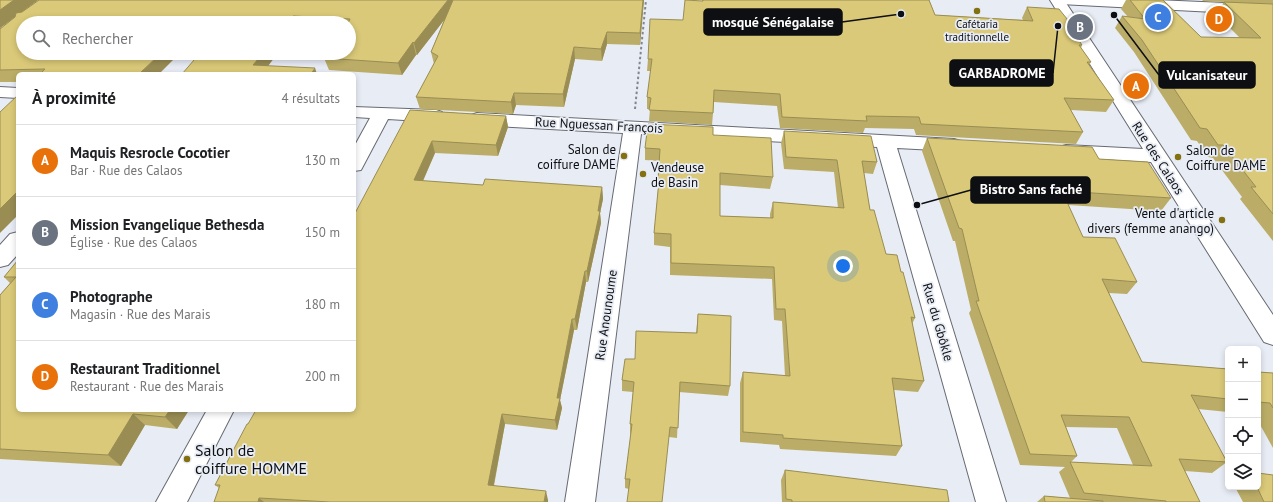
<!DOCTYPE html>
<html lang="fr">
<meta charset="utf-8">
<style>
:root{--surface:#fff;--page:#f6f6f6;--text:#202124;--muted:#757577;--line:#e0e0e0;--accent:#111827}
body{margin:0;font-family:"PT Sans",sans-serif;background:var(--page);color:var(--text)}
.controls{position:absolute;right:12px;bottom:12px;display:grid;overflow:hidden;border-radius:6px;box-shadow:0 2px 6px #0003}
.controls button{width:36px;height:36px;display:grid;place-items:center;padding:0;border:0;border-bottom:1px solid var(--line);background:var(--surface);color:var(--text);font:20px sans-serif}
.you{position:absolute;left:843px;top:266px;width:14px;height:14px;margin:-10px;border:3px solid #fff;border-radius:50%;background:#1a73e8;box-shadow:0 0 0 6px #1a73e833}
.badge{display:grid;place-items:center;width:26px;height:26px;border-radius:50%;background:var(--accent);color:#fff;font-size:13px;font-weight:700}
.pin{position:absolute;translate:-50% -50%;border:2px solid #fff;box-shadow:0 1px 4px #0006}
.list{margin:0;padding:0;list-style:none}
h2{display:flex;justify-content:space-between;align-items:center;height:52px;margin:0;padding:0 16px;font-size:17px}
h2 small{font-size:13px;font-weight:400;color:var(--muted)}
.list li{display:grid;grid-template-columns:26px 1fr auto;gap:12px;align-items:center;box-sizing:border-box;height:72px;padding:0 16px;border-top:1px solid var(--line)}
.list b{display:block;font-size:15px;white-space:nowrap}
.list p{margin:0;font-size:13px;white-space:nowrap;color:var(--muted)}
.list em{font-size:13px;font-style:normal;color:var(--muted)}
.icon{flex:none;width:22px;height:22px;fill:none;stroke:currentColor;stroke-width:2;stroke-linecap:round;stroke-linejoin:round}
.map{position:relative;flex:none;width:1273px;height:502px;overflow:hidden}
.search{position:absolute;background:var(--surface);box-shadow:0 2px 6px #0003;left:16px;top:16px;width:340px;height:44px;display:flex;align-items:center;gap:10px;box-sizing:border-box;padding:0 14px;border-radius:22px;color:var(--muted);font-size:15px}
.panel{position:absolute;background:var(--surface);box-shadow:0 2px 6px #0003;left:16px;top:72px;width:340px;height:340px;border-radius:6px}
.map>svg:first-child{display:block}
</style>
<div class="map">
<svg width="1273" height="502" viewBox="0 0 1273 502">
<rect width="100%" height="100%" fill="#e8ecf5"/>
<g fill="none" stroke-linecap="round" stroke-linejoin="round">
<g stroke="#676a72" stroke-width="2">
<path id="minor" d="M 1050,0 L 1064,0 L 1273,315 L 1273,345 L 1264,342 L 1151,162 L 1066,157 L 1059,155 L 1056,151 L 1059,147 L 1066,145 L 1143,149 Z
M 0,87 L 18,88 L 18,98 L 0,97 Z
M 354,107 L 436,110 L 442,112 L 445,116 L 442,120 L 436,122 L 388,119 L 361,170 L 354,171 L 354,147 L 370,118 L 354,117 Z
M 477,113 L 954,139 L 961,141 L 963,145 L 961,149 L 954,151 L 897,148 L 1006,502 L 976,502 L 877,147 L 641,134 L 595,502 L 565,502 L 623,133 L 477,125 L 471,123 L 468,119 L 471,115 Z
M 18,232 L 18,254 L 8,265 L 0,267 L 0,245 L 10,234 Z
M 207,410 L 234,410 L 187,502 L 156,502 Z"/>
</g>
<g stroke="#676a72" stroke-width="2">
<path id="tertiary" d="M 1053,0 L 1155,0 L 1273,5 L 1273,15 L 1060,4 L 1055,3 Z"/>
</g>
<path stroke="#83868c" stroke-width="2" stroke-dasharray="2.5 2.5" stroke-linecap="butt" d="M 635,109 L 646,0"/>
<use href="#minor" fill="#fff" fill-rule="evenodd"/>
<use href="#tertiary" fill="#fff" fill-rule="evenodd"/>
</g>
<path fill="#bbad67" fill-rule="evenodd" d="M 0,0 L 38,0 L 22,12 L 39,0 L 644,0 L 640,45 L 607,44 L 602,61 L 575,59 L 564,107 L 516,105 L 513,114 L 420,109 L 416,97 L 434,64 L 431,52 L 444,20 L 417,55 L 416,55 L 402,75 L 329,70 L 324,58 L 349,23 L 23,23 L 159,74 L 18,74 L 18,82 L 0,82 L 0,29 L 15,17 L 0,28 Z
M 702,0 L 929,0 L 935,15 L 1023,20 L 1022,18 L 1027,7 L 1080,35 L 1078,39 L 1082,45 L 1081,48 L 1091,62 L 1089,65 L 1114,100 L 1106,112 L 1071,110 L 1083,132 L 1076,144 L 916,135 L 914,129 L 865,128 L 863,133 L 780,128 L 777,106 L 714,102 L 712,125 L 649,121 L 650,109 L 647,109 L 647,97 L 651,71 L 647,71 L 648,59 L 683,20 L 702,1 Z
M 1126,0 L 1163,0 L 1201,37 L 1240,38 L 1216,14 L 1224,2 L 1273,4 L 1273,241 L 1240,199 L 1242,197 L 1213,158 L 1208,157 L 1197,141 L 1191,140 L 1134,52 L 1115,28 L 1122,16 L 1128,17 L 1121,9 Z
M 1202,0 L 1273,0 L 1273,4 L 1203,1 Z
M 410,110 L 506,116 L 508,127 L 498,156 L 435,153 L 423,181 L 483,185 L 602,187 L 603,199 L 600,213 L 601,223 L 588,282 L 586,282 L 577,330 L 574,330 L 560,400 L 562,408 L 557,430 L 505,424 L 494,486 L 548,500 L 548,502 L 214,502 L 219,488 L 215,485 L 354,410 Z
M 784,131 L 877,162 L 873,174 L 864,173 L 870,210 L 886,254 L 901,272 L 915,318 L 912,324 L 924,381 L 918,392 L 894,390 L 902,446 L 896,456 L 780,449 L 779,445 L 740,442 L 740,383 L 743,372 L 785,376 L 782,321 L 774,320 L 772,279 L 670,275 L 670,247 L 654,245 L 654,233 L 658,192 L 658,180 L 659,161 L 645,160 L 645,148 L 713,135 L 773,177 L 770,189 L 720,185 L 720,216 L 770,218 L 770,214 L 773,202 L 838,208 L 834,172 L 784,169 L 781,143 Z
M 927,138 L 1099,159 L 1171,198 L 1161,211 L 1068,205 L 1083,237 L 1137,282 L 1127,294 L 1109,293 L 1142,362 L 1228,369 L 1228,412 L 1198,409 L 1227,462 L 1212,473 L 1185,471 L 1200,502 L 1037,502 L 1044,496 L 1070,498 L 1059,472 L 1065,467 L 1020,465 L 969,313 L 971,310 L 955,241 L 953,241 L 922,151 ZM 1066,427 L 1117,428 L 1133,465 L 1071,462 L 1077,456 Z
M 18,260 L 18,410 L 189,410 L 177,429 L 145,425 L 121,466 L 0,459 L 0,295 L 10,283 L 4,277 Z
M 698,314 L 730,386 L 728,396 L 679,392 L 677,438 L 669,437 L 629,489 L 625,488 L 625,479 L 631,434 L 630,434 L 630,424 L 633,392 L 622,391 L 622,380 L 635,359 L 696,333 Z
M 1258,372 L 1273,373 L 1273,448 L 1258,421 Z
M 785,470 L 949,502 L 782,502 L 781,480 Z
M 1235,487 L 1258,487 L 1273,502 L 1243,502 Z"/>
<path fill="#998d54" d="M 14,0 L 38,0 L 0,28 L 0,10 Z
M 448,0 L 454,0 L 455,6 L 417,55 L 414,43 Z
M 643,0 L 644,0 L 640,45 L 640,33 Z
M 293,16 L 296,23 L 288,23 Z
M 607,32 L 607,44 L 602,61 L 601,49 Z
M 413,42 L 416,55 L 402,75 L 398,63 Z
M 574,47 L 575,59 L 564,107 L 563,94 Z
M 161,53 L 180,53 L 159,74 L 139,74 Z
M 263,53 L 278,53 L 262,74 L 253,65 Z
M 315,68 L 317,74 L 311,74 Z
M 514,93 L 516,105 L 513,114 L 511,102 Z
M 506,116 L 508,127 L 498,156 L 496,145 Z
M 432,141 L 435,153 L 418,192 L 414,180 Z
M 602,187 L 603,199 L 600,213 L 601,223 L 588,282 L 587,271 Z
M 18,191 L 18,215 L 0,233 L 0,209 Z
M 585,271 L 586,282 L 577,330 L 575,319 Z
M 572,319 L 574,330 L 560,400 L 562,408 L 557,430 L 555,420 L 557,398 Z
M 170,410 L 189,410 L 177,429 L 165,417 Z
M 133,414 L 145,425 L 121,466 L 108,455 Z
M 502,414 L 505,424 L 492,494 L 488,485 Z
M 546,491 L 548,500 L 548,502 L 544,502 Z
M 259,498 L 264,502 L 258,502 Z"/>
<path fill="#dac978" stroke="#998d54" d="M 0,0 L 14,0 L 0,10 Z
M 39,0 L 448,0 L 414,43 L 413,42 L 398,63 L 324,58 L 327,53 L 349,53 L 349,23 L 348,23 L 350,19 L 293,16 L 288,23 L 23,23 L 23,53 L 161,53 L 139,74 L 40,74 L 45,69 L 0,70 L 0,29 L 15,17 L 16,13 L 22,12 Z
M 453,0 L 643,0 L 640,33 L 607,32 L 601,49 L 574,47 L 563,94 L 514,93 L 511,102 L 416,97 L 438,56 L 431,52 Z
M 685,0 L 703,1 L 703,0 L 929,0 L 935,15 L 1033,21 L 1027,7 L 1059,9 L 1080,35 L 1075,35 L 1082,45 L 1079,45 L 1091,62 L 1087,62 L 1114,100 L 1064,98 L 1083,132 L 921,124 L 919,117 L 866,116 L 867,121 L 782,117 L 780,94 L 714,90 L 713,113 L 649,110 L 651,98 L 647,97 L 652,59 L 648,59 L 650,19 L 683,20 Z
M 1130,0 L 1163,0 L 1201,37 L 1261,38 L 1224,2 L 1273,4 L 1273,214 L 1251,187 L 1256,187 L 1223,145 L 1218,145 L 1207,129 L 1200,128 L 1142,40 L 1122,16 L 1145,19 Z
M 200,53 L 263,53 L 253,65 L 315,68 L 311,74 L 182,74 Z
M 18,95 L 18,191 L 0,209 L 0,112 Z
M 410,110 L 506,116 L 496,145 L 432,141 L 414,180 L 483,185 L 485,179 L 602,187 L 598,211 L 600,211 L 587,271 L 585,271 L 575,319 L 572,319 L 557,398 L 560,398 L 555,420 L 502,414 L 488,485 L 546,491 L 544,502 L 330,502 L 259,498 L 258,502 L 214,502 L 220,485 L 215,485 L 247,424 L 248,424 L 256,410 L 354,410 L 354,215 Z
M 648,124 L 713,127 L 713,135 L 771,138 L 773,177 L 720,173 L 720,216 L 773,218 L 773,202 L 844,208 L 837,160 L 786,157 L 784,131 L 871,136 L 877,162 L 862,161 L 870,210 L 874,210 L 886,254 L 897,255 L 901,272 L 903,272 L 915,318 L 911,317 L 924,381 L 892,378 L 902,446 L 783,438 L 783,435 L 743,432 L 743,372 L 790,376 L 785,309 L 776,309 L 774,267 L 671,263 L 671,234 L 654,233 L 659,180 L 658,180 L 660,149 L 645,148 Z
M 927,138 L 1092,147 L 1099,159 L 1148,162 L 1171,198 L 1062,191 L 1083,237 L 1115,238 L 1137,282 L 1102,279 L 1142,362 L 1228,369 L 1228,399 L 1191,395 L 1227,462 L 1179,459 L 1200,502 L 1166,502 L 1166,501 L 1084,493 L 1070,462 L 1152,466 L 1129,417 L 1061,415 L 1077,456 L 1030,454 L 976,301 L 979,301 L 962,229 L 959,228 Z
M 18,260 L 18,410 L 170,410 L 165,417 L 133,414 L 108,455 L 0,449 L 0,295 L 16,277 L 4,277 Z
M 698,314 L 731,316 L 730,386 L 680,382 L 678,428 L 670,427 L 662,502 L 627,502 L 630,479 L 625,479 L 632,424 L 630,424 L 634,382 L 622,380 L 625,359 L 635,359 L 636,331 L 697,333 Z
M 1258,372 L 1273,373 L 1273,408 L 1270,403 L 1258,402 Z
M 785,470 L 947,490 L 949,502 L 792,502 L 792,500 L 786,499 Z
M 1258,473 L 1273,475 L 1273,502 L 1264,502 L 1257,487 L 1258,487 Z
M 1044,496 L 1103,501 L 1103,502 L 1045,502 Z"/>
<g fill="#837111" stroke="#e8ecf5" stroke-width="1.5">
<circle cx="977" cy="11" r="4"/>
<circle cx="624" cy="156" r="4"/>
<circle cx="1178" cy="157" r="4"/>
<circle cx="643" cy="174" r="4"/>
<circle cx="1222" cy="220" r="4"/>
<circle cx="187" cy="459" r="4"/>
</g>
<g text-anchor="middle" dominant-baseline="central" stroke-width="3.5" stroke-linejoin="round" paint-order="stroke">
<g font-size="11" fill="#0e0f12" stroke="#e8ecf5">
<text x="977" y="24">Cafétaria<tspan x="977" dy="13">traditionnelle</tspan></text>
</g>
<g font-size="13" fill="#0e0f12" stroke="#e8ecf5">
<text transform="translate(599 125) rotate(3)">Rue Nguessan François</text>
<text transform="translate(1158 158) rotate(57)">Rue des Calaos</text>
<text transform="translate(606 315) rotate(-82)">Rue Anounoume</text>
<text transform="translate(938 322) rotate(74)">Rue du Gbôkle</text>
</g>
<g font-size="13" fill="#0e0f12" stroke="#e8ecf5" text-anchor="end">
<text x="616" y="149">Salon de<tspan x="616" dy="15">coiffure DAME</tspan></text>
<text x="1186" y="150" text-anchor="start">Salon de<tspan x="1186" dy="15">Coiffure DAME</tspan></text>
<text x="651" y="167" text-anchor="start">Vendeuse<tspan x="651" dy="15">de Basin</tspan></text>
<text x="1214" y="213">Vente d'article<tspan x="1214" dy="15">divers (femme anango)</tspan></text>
</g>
<g font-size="16" fill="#0e0f12" stroke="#e8ecf5" text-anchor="start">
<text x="195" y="450">Salon de<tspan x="195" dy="18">coiffure HOMME</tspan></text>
</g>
</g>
<path fill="none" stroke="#0e0f12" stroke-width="1.5" d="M901 14L842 22M1058 26L1053 73M1114 15L1159 75M917 205L971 190"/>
<g fill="#0e0f12" stroke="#e8ecf5" stroke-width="1.5">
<circle cx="901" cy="14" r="4"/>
<circle cx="1058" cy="26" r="4"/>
<circle cx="1114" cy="15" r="4"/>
<circle cx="917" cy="205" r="4"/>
</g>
<g fill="#0e0f12" stroke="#0e0f12" stroke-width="1.5">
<rect x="704" y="9" width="138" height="26" rx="4"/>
<rect x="950" y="60" width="103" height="26" rx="4"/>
<rect x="1159" y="62" width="96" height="26" rx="4"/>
<rect x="971" y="177" width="119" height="26" rx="4"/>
</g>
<g font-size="14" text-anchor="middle" font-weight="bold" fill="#fff">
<text x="773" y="27">mosqué Sénégalaise</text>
<text x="1002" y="78">GARBADROME</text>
<text x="1207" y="80">Vulcanisateur</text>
<text x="1031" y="194">Bistro Sans faché</text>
</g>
</svg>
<div class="controls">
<button>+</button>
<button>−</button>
<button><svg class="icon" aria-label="locate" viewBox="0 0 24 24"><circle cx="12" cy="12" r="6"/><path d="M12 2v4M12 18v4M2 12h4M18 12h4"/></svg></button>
<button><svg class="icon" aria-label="layers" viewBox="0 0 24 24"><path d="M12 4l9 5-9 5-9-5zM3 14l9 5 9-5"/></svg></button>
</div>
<div class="you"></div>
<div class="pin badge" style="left:1136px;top:86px;background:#e8710a">A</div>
<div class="pin badge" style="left:1080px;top:27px;background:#6b7280">B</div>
<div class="pin badge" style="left:1158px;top:17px;background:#3f7fe0">C</div>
<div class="pin badge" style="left:1219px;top:19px;background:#e8710a">D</div>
<div class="search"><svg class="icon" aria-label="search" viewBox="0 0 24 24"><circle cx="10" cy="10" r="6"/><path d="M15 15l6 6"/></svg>Rechercher</div>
<section class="panel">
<h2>À proximité<small>4 résultats</small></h2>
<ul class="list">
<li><span class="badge" style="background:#e8710a">A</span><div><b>Maquis Resrocle Cocotier</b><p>Bar · Rue des Calaos</p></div><em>130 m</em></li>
<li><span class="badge" style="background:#6b7280">B</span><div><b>Mission Evangelique Bethesda</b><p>Église · Rue des Calaos</p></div><em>150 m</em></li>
<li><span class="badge" style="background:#3f7fe0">C</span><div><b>Photographe</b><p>Magasin · Rue des Marais</p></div><em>180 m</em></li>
<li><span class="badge" style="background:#e8710a">D</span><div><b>Restaurant Traditionnel</b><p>Restaurant · Rue des Marais</p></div><em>200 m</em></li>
</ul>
</section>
</div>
